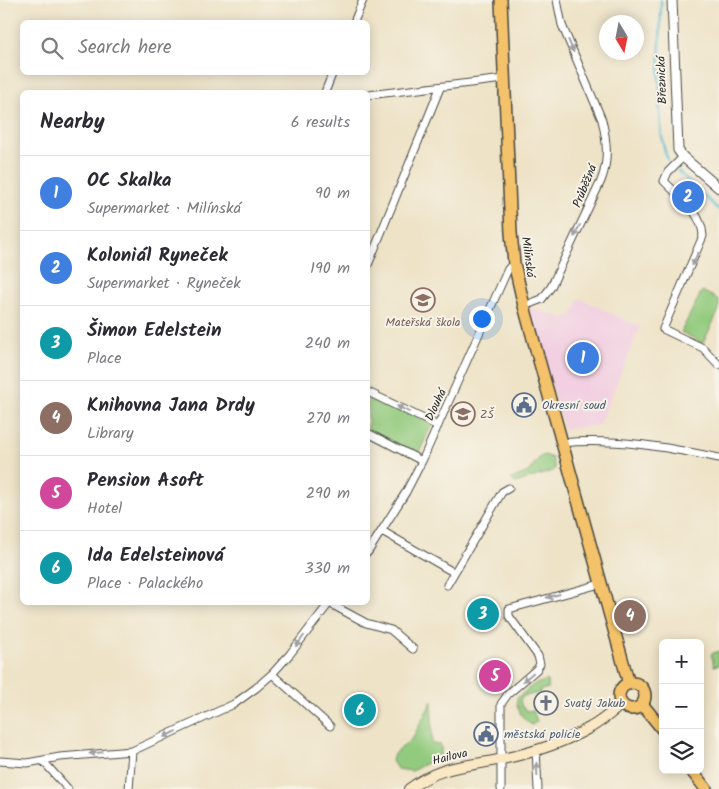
<!DOCTYPE html>
<meta charset="utf-8">
<style>
:root{--surface:#fff;--page:#f2f2f3;--text:#2b2b33;--muted:#7c7c81;--line:#e1e1e2;--accent:#db2777}
body{margin:0;font-family:Kalam,sans-serif;background:var(--page);color:var(--text)}
.controls{position:absolute;right:15px;bottom:15px;display:grid;overflow:hidden;border-radius:8px;box-shadow:0 2px 12px #0003}
.controls button{width:45px;height:45px;display:grid;place-items:center;padding:0;border:0;border-bottom:1px solid var(--line);background:var(--surface);color:var(--text);font:25px sans-serif}
.compass{position:absolute;left:599px;top:15px;width:45px;height:45px;border-radius:50%;background:var(--surface);box-shadow:0 2px 12px #0003;rotate:170deg}
.you{position:absolute;left:481px;top:318px;width:18px;height:18px;margin:-12px;border:4px solid #fff;border-radius:50%;background:#1a73e8;box-shadow:0 0 0 8px #1a73e833}
.badge{display:grid;place-items:center;width:32px;height:32px;border-radius:50%;background:var(--accent);color:#fff;font-size:16px;font-weight:700}
.pin{position:absolute;translate:-50% -50%;border:2px solid #fff;box-shadow:0 1px 5px #0006}
.list{margin:0;padding:0;list-style:none}
h2{display:flex;justify-content:space-between;align-items:center;height:65px;margin:0;padding:0 20px;font-size:21px}
h2 small{font-size:16px;font-weight:400;color:var(--muted)}
.list li{display:grid;grid-template-columns:32px 1fr auto;gap:15px;align-items:center;box-sizing:border-box;height:75px;padding:0 20px;border-top:1px solid var(--line)}
.list b{display:block;font-size:19px;white-space:nowrap}
.list p{margin:0;font-size:16px;white-space:nowrap;color:var(--muted)}
.list em{font-size:16px;font-style:normal;color:var(--muted)}
.icon{flex:none;width:28px;height:28px;fill:none;stroke:currentColor;stroke-width:2;stroke-linecap:round;stroke-linejoin:round}
.map{position:relative;flex:none;width:719px;height:789px;overflow:hidden}
.search{position:absolute;background:var(--surface);box-shadow:0 2px 12px #0003;left:20px;top:20px;width:350px;height:55px;display:flex;align-items:center;gap:12px;box-sizing:border-box;padding:0 18px;border-radius:8px;color:var(--muted);font-size:19px}
.panel{position:absolute;background:var(--surface);box-shadow:0 2px 12px #0003;left:20px;top:90px;width:350px;height:515px;border-radius:8px}
.map>svg:first-child{display:block}
</style>
<div class="map">
<svg width="719" height="789" viewBox="0 0 719 789">
<rect width="100%" height="100%" fill="#f7f3e8"/>
<filter id="ink" filterUnits="userSpaceOnUse"><feTurbulence type="fractalNoise" baseFrequency=".02" numOctaves="2"/><feDisplacementMap in="SourceGraphic" scale="10" xChannelSelector="R" yChannelSelector="G"/><feConvolveMatrix kernelMatrix="1 2 1 2 8 2 1 2 1" color-interpolation-filters="sRGB"/></filter>
<filter id="wash" filterUnits="userSpaceOnUse"><feTurbulence type="fractalNoise" baseFrequency=".0096" numOctaves="4" result="noise"/><feDisplacementMap in="SourceGraphic" scale="20" xChannelSelector="R" yChannelSelector="G"/><feGaussianBlur stdDeviation="1.12" result="paint"/><feColorMatrix in="noise" values="0 0 0 0 0 0 0 0 0 0 0 0 0 0 0 0 0 1.4 0 .05"/><feComposite in="paint" operator="in"/></filter>
<g filter="url(#wash)">
<rect width="100%" height="100%" fill="#eee3c7"/>
<path fill="#f2cfe1" d="M 579,298 L 640,327 L 599,425 L 564,429 L 529,307 L 564,318 L 573,314 Z"/>
<path fill="#93cb7e" stroke="#5f7b54" d="M 702,291 L 719,300 L 719,310 L 703,343 L 681,332 Z
M 368,393 L 432,424 L 417,457 L 368,431 Z
M 545,455 L 552,458 L 555,469 L 553,471 L 515,483 L 511,479 L 528,472 L 540,457 Z
M 719,651 L 719,665 L 714,666 L 711,654 Z
M 547,680 L 549,688 L 540,690 L 540,693 L 524,696 L 520,700 L 522,707 L 527,711 L 533,710 L 537,721 L 532,725 C 523,720 515,708 517,698 L 533,685 Z
M 432,701 L 432,744 L 441,745 L 441,755 L 412,771 L 397,769 L 392,761 L 394,754 L 412,739 Z"/>
<g fill="none" stroke-linecap="round" stroke-linejoin="round">
<path stroke="#53bad1" stroke-width="2.5" d="M 661,0 C 661,37 654,131 668,160
M 678,171 L 719,210"/>
</g>
</g>
<g filter="url(#ink)">
<g fill="none" stroke-linecap="round" stroke-linejoin="round">
<g stroke="#484742" stroke-width="9">
<path id="minor" d="M 354,22 L 363,0
M 325,92 L 333,72
M 368,95 L 504,79
M 683,157 L 668,172 L 664,181 C 680,198 702,212 703,236 L 663,329 L 703,348 L 719,365
M 368,265 L 440,88
M 524,306 L 542,299 L 551,287 L 601,181 C 609,161 607,141 602,120 L 562,25 L 557,0
M 368,392 L 438,426
M 368,433 L 422,461
M 561,443 C 615,438 667,447 719,458
M 382,531 L 453,572
M 368,552 L 406,492 L 422,461 L 508,269 L 514,263
M 447,585 L 502,492 L 509,488
M 329,603 L 366,623 L 391,630 L 413,649
M 272,674 L 330,726
M 536,749 L 538,789
M 0,761 L 27,763 L 60,757 L 132,751 L 234,704 L 256,688 L 272,674 L 290,654 L 330,602
M 43,761 L 68,789
M 129,789 L 132,751
M 501,789 L 501,704 L 508,694 L 537,669 L 540,664 L 538,656 L 509,616 L 509,609 L 600,584"/>
</g>
<g stroke="#484742" stroke-width="11">
<path id="tertiary" d="M 672,0 L 678,150 L 683,157 L 719,188"/>
</g>
<g stroke="#484742" stroke-width="12">
<path id="secondary" d="M 409,789 C 443,764 463,768 502,759 C 531,753 565,742 591,727 C 602,721 612,712 622,704"/>
</g>
<g stroke="#484742" stroke-width="14">
<path id="primary" d="M 501,0 L 511,233 L 514,263 L 524,306 L 629,684
M619 696a13 13 0 1 1 26 0a13 13 0 1 1-26 0Z
M 642,704 L 663,730
M 691,770 L 706,789"/>
</g>
<use href="#minor" stroke="#fff" stroke-width="7"/>
<use href="#tertiary" stroke="#fff" stroke-width="9"/>
<use href="#secondary" stroke="#fae7c3" stroke-width="10"/>
<use href="#primary" stroke="#f3c26a" stroke-width="11"/>
</g>
<defs><path id="oneway-solid" d="M-6-.8H1V-3.2L6.5 0L1 3.2V.8H-6Z" transform="scale(1.25)"/></defs>
<g fill="#a0a0a0">
<use href="#oneway-solid" transform="translate(571 46) rotate(67)"/>
<use href="#oneway-solid" transform="translate(577 231) rotate(115)"/>
<use href="#oneway-solid" transform="translate(695 259) rotate(114)"/>
<use href="#oneway-solid" transform="translate(403 409) rotate(-154)"/>
<use href="#oneway-solid" transform="translate(553 596) rotate(165)"/>
<use href="#oneway-solid" transform="translate(300 641) rotate(127)"/>
<use href="#oneway-solid" transform="translate(528 677) rotate(140)"/>
<use href="#oneway-solid" transform="translate(170 734) rotate(155)"/>
<use href="#oneway-solid" transform="translate(96 753) rotate(175)"/>
<use href="#oneway-solid" transform="translate(537 769) rotate(-93)"/>
</g>
</g>
<defs>
<g id="school-ring" transform="scale(1.25)"><circle r="9.5" fill="#f7f3e8" stroke="#8d6e63" stroke-width="1.5"/><path d="M0-5L7-2L0 1L-7-2ZM-4 1L0 2.5L4 1V4Q0 6-4 4Z" fill="#8d6e63"/></g>
<g id="civic-ring" transform="scale(1.25)"><circle r="9.5" fill="#f7f3e8" stroke="#5c6f8a" stroke-width="1.5"/><path d="M-.6-6.5H3V-4.5H.6V-3L4-1V1h2V6H-6V1h2V-1L-.6-3ZM-1.2 2.5V6h2.4V2.5Z" fill="#5c6f8a"/></g>
<g id="church-ring" transform="scale(1.25)"><circle r="9.5" fill="#f7f3e8" stroke="#6b7280" stroke-width="1.5"/><path d="M-1.2-6h2.4v3.5h3.3v2.4h-3.3V6h-2.4V-.1h-3.3v-2.4h3.3Z" fill="#6b7280"/></g>
</defs>
<g fill-rule="evenodd">
<use href="#school-ring" x="423" y="300"/>
<use href="#civic-ring" x="524" y="405"/>
<use href="#school-ring" x="463" y="414"/>
<use href="#church-ring" x="546" y="703"/>
<use href="#civic-ring" x="486" y="734"/>
</g>
<g text-anchor="middle" dominant-baseline="central" stroke-width="4" stroke-linejoin="round" paint-order="stroke">
<g font-size="12" fill="#2b2b2b" stroke="#f7f3e8">
<text transform="translate(662 80) rotate(-92)">Březnická</text>
<text transform="translate(585 186) rotate(-68)">Průběžná</text>
<text transform="translate(528 257) rotate(82)">Milínská</text>
<text transform="translate(436 405) rotate(-65)">Dlouhá</text>
<text transform="translate(450 757) rotate(-14)">Hailova</text>
</g>
<g font-size="12" fill="#785e54" stroke="#f7f3e8">
<text x="423" y="322">Mateřská škola</text>
<text x="480" y="414" text-anchor="start">ZŠ</text>
</g>
<g font-size="12" fill="#4e5e75" stroke="#f7f3e8" text-anchor="start">
<text x="542" y="405">Okresní soud</text>
<text x="504" y="734">městská policie</text>
</g>
<g font-size="12" fill="#5b616d" stroke="#f7f3e8" text-anchor="start">
<text x="564" y="703">Svatý Jakub</text>
</g>
</g>
</svg>
<div class="controls">
<button>+</button>
<button>−</button>
<button><svg class="icon" aria-label="layers" viewBox="0 0 24 24"><path d="M12 4l9 5-9 5-9-5zM3 14l9 5 9-5"/></svg></button>
</div>
<svg class="compass" viewBox="-18 -18 36 36"><path d="M0-13l5 13h-10z" fill="#e53935"/><path d="M0 13l5-13h-10z" fill="#7c7c81"/></svg>
<div class="you"></div>
<div class="pin badge" style="left:583px;top:358px;background:#3f7fe0">1</div>
<div class="pin badge" style="left:688px;top:197px;background:#3f7fe0">2</div>
<div class="pin badge" style="left:483px;top:614px;background:#0f9aa8">3</div>
<div class="pin badge" style="left:630px;top:616px;background:#8d6e63">4</div>
<div class="pin badge" style="left:495px;top:676px;background:#d1479c">5</div>
<div class="pin badge" style="left:360px;top:710px;background:#0f9aa8">6</div>
<div class="search"><svg class="icon" aria-label="search" viewBox="0 0 24 24"><circle cx="10" cy="10" r="6"/><path d="M15 15l6 6"/></svg>Search here</div>
<section class="panel">
<h2>Nearby<small>6 results</small></h2>
<ul class="list">
<li><span class="badge" style="background:#3f7fe0">1</span><div><b>OC Skalka</b><p>Supermarket · Milínská</p></div><em>90 m</em></li>
<li><span class="badge" style="background:#3f7fe0">2</span><div><b>Koloniál Ryneček</b><p>Supermarket · Ryneček</p></div><em>190 m</em></li>
<li><span class="badge" style="background:#0f9aa8">3</span><div><b>Šimon Edelstein</b><p>Place</p></div><em>240 m</em></li>
<li><span class="badge" style="background:#8d6e63">4</span><div><b>Knihovna Jana Drdy</b><p>Library</p></div><em>270 m</em></li>
<li><span class="badge" style="background:#d1479c">5</span><div><b>Pension Asoft</b><p>Hotel</p></div><em>290 m</em></li>
<li><span class="badge" style="background:#0f9aa8">6</span><div><b>Ida Edelsteinová</b><p>Place · Palackého</p></div><em>330 m</em></li>
</ul>
</section>
</div>
